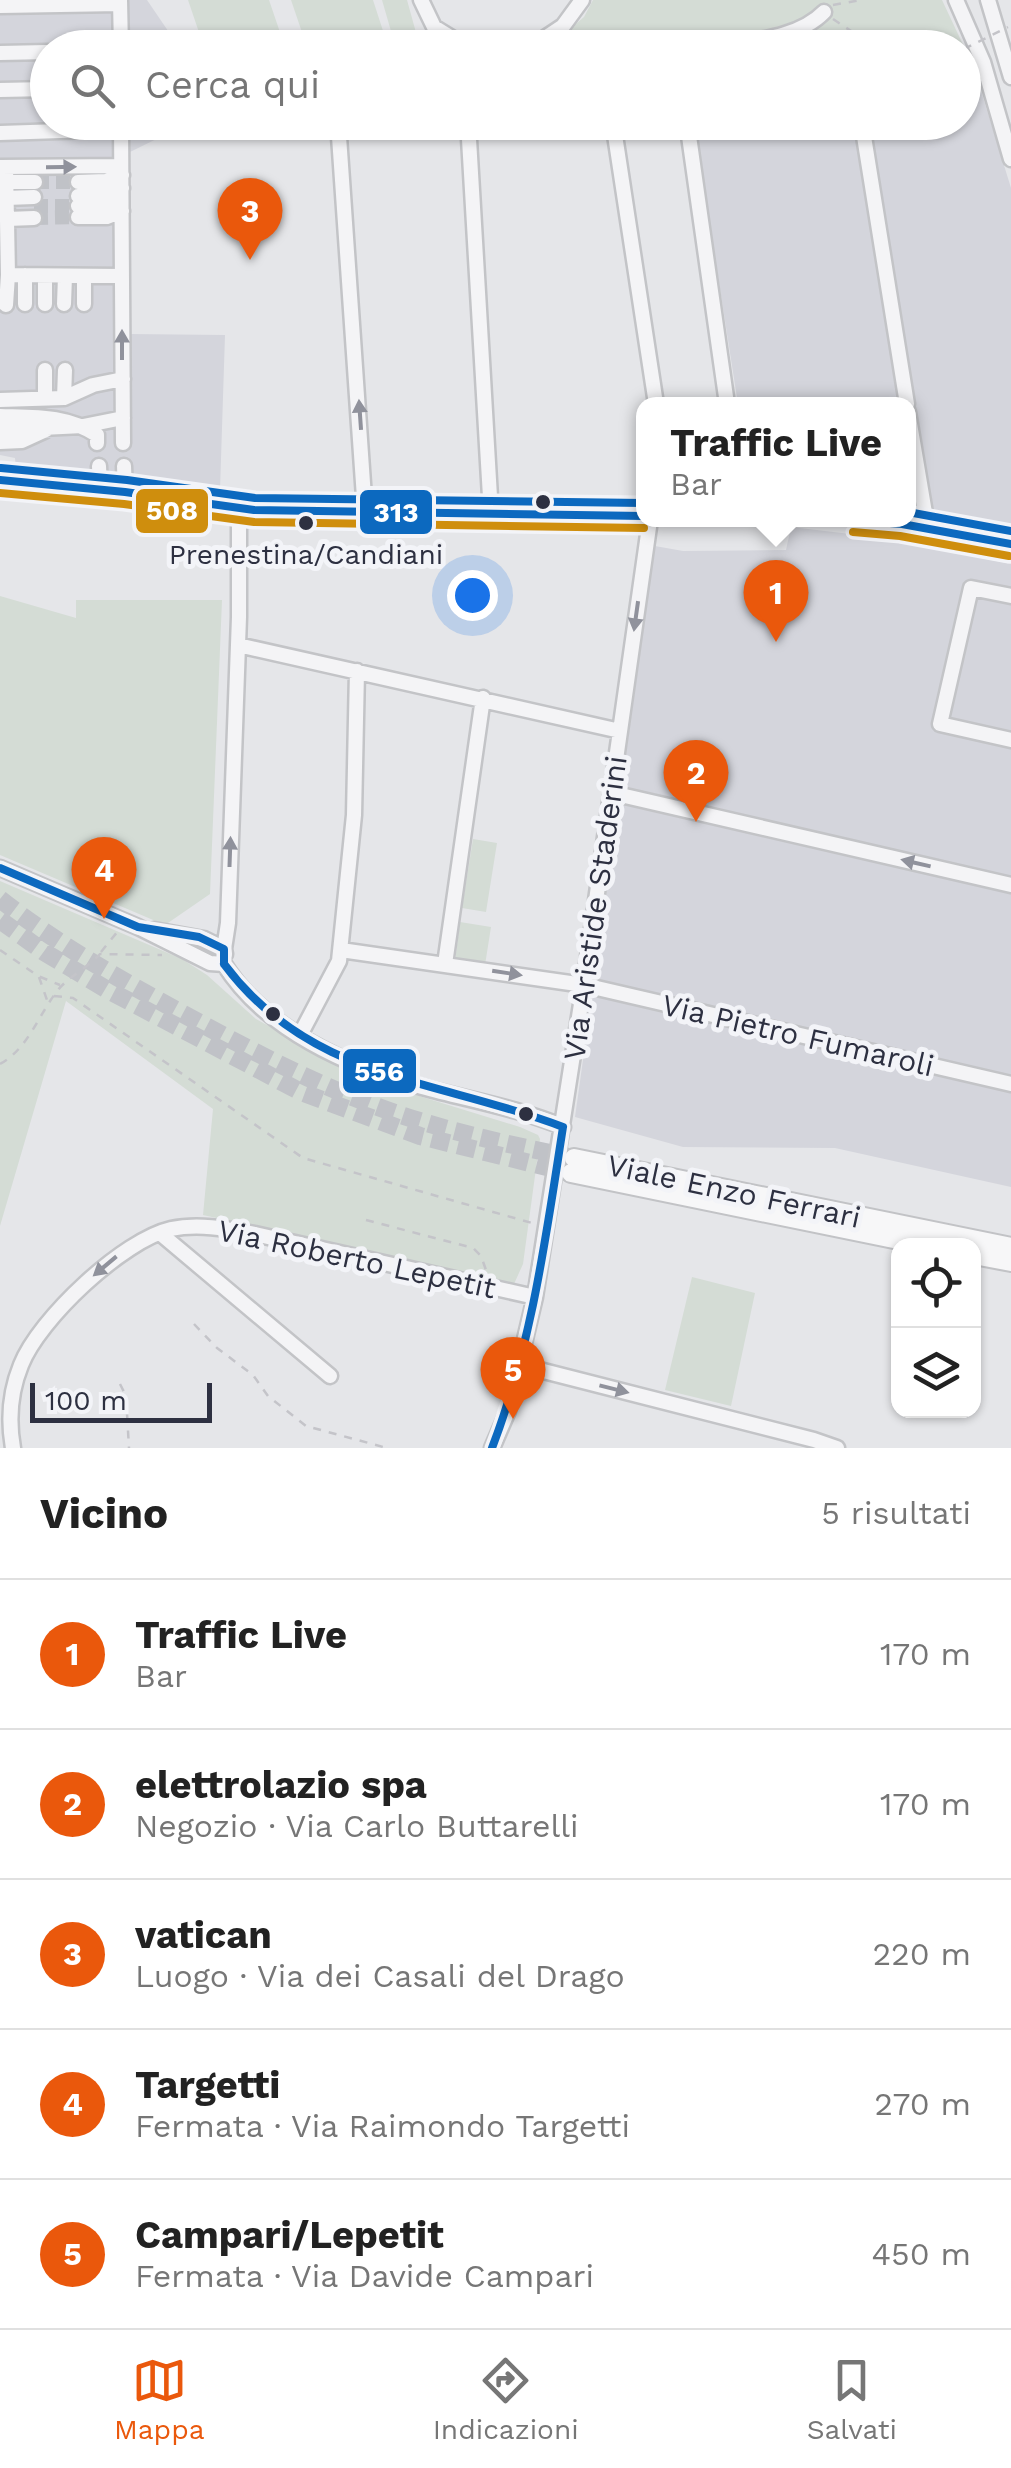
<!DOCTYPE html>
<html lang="it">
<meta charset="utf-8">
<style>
:root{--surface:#fff;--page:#f6f6f6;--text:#222;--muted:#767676;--line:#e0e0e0;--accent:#ea580c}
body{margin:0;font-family:"Work Sans",sans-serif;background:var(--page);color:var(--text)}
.controls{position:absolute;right:30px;bottom:30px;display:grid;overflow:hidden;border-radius:20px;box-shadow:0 2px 8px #0004}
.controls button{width:90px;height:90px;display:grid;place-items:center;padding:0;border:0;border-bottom:2px solid var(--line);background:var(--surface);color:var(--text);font:50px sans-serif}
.scale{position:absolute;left:30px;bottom:25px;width:182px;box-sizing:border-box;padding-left:10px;border:5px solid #2d3041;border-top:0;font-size:28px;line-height:35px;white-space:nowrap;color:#2d3041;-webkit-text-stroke:8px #f3f4f8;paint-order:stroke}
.you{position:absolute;left:472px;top:595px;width:35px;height:35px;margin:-25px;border:8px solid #fff;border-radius:50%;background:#1a73e8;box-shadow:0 0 0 15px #1a73e833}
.badge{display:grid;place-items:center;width:65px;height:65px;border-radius:50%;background:var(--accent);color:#fff;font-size:32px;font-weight:700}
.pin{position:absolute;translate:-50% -82px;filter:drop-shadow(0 2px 5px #0008)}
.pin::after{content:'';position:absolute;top:52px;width:35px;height:30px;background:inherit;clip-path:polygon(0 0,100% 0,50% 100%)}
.popup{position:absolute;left:636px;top:397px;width:280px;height:130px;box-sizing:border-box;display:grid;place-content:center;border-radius:20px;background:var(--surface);filter:drop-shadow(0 2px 8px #0005);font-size:32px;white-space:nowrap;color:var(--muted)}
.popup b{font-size:38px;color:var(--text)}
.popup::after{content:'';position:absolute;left:50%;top:100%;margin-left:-20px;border:20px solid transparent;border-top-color:var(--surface)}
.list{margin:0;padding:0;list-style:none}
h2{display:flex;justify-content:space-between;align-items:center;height:130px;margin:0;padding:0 40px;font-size:42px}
h2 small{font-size:32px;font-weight:400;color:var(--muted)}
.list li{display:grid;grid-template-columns:65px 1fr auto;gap:30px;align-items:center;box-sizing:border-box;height:150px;padding:0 40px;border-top:2px solid var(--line)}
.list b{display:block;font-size:38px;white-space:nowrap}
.list p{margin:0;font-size:32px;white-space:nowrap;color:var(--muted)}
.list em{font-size:32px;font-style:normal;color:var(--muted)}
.icon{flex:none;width:55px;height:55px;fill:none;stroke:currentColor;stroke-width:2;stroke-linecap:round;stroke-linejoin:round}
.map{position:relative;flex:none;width:1011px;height:1448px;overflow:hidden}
.search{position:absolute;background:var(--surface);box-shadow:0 2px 8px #0004;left:30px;right:30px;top:30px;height:110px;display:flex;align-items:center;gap:25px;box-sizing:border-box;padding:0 35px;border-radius:55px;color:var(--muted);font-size:38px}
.sheet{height:880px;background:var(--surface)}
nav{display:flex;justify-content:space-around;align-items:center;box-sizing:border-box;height:140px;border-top:2px solid var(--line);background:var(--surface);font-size:28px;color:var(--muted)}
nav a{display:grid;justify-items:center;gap:5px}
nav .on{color:var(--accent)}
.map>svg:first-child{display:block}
</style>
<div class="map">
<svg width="1011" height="1448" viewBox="0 0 1011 1448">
<rect width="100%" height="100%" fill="#e5e6e9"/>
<path fill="#d4d5dc" d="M 0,0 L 147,0 L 179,47 L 48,48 L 48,122 L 189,123 L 130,152 L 129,334 L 225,335 L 220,490 L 16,469 L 15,458 L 0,455 Z
M 964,68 L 974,68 L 1011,188 L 1011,525 L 963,517 L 909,515 L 908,404 L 738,404 L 694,123 L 964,122 Z
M 791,527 L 884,538 L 1011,564 L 1011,1187 L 835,1148 L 683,1147 L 575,1117 L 655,546 L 683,551 L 786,550 Z"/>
<path fill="#d4dcd5" d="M 188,0 L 269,0 L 285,47 L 204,47 Z
M 291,0 L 373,0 L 385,37 L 350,47 L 307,47 Z
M 382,0 L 407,0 L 420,47 L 390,47 L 395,45 Z
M 593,0 L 942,0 L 974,68 L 964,68 L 964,48 L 682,48 L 681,44 L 661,48 L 547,48 L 584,17 Z
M 0,596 L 76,618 L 76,600 L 222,600 L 210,894 L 165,925 L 0,855 Z
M 473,839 L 497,843 L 486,912 L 462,908 Z
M 0,881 L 182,959 L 207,975 L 256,1019 L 367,1080 L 520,1127 L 538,1135 L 540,1139 L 523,1264 L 514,1284 L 203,1215 L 213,1109 L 66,1001 L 0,1226 Z
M 460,922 L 491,927 L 485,965 L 455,961 Z
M 692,1277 L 755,1293 L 731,1406 L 665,1390 Z"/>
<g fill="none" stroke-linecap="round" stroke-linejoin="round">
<path stroke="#c0c2c7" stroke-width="14" stroke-dasharray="14 7" stroke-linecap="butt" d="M 35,182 L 78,182
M 34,206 L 78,206
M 34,218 L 78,217"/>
<path stroke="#c0c2c7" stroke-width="18" stroke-dasharray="18 9" stroke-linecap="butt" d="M 0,899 C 54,942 114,976 174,1009 C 235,1042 296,1075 360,1100 C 429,1128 502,1143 574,1158
M 0,920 L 44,952 L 106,989 L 301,1092 L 420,1136 L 571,1173"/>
<g stroke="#c3c4c7" stroke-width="19">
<path id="minor" d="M 120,0 L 121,48
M 421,0 L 434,27 L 468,48
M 956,0 L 983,62 L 1011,159
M 988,0 L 1011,77
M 0,6 L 120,4
M 530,48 L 563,26 L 582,0
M 713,48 C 749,41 798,39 824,12
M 0,53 L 48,52
M 0,90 L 48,89
M 121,122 L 123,443
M 338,122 L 365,512
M 468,122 L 491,514
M 613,122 L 656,404
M 687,122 L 727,404
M 862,124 L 907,404
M 0,133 L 121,129
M 1,167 L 121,166
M 6,167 L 8,275 L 122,276
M 6,182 L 35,182
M 78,182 L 106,181 L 122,175
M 78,196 L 107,195 L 122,188
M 6,198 L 34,197
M 78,206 L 112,203
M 78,217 L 107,217 L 122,211
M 7,219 L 34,218
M 25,275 L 25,304
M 45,276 L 45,304
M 64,304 L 65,276
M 84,304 L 84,276
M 6,305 L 8,275
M 45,370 L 45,399
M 64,398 L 65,370
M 0,400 L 64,398 L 93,385 L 123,379
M 908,412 L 925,513 L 924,528
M 0,416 C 35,417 66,415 97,435 L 97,443
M 0,430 L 83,426 L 123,418
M 0,442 L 22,441 L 46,430
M 99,466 L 100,490
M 124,466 L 125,492
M 0,480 L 125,492 L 254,510 L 644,516
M 854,520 L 902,524 L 1011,544
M 1011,596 L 971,588 L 940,724 L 1011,740
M 238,645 L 620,731
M 612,793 L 1011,885
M 0,868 L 138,927 L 210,963 L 224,964
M 154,930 L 204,939 L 224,949 L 225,954
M 224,949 L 228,923 L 239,617 L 239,509
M 341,950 L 584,985 L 1011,1084
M 224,964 C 265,1030 349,1067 422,1087 C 469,1100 518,1108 563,1127
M 445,964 L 483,698
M 300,1035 L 339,961 L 354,815 L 357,671
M 161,1234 L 330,1376
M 520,1365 L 814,1440 L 837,1448
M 13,1448 C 8,1420 10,1392 21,1365 C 39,1319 123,1240 171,1229 C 199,1223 228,1229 255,1234 L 535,1297
M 492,1448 L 508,1411 L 535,1297 L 584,985 L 650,520"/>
</g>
<g stroke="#c2c3c6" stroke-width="22">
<path id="major" d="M 574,1158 L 1011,1247
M 571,1173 L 928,1246
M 974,1255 L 1011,1262"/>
</g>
<path stroke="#c4c4c9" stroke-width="2.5" stroke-dasharray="8 8" stroke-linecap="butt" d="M 833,5 L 861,0
M 833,19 L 869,43 L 928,48
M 0,950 L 38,976 L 60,985
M 101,952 L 118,931
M 39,977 L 48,1003
M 54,996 L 73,998 L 303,1158 L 532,1223
M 0,1064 C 29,1048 38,1015 58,990 C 67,978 87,968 100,954 L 162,955
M 366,1220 L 473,1248 L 481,1256 L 486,1270
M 194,1324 L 217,1348 L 253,1375 L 268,1396 L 306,1426 L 387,1448
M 120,1384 L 126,1396 L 129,1448"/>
<use href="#minor" stroke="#f4f4f6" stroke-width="14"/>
<use href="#major" stroke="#f7f7f8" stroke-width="18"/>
<path stroke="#c4c4c9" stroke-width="2.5" stroke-dasharray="8 8" stroke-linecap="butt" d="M 964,49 L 1008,27"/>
<g stroke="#f3f4f8" stroke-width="15">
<path id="bus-1" d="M 0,480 L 125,492 L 254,510 L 644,516
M 854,520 L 902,524 L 1011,544"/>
</g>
<g stroke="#f3f4f8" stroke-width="15">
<path id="bus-2" d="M 0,868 L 138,927 L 199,937 L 224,949 L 224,964
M 224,964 C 311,1081 439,1079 563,1127
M 492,1448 C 532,1344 546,1236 563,1127"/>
</g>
<g stroke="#f3f4f8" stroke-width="15">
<path id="bus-3" d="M 0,493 L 124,504 L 254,522 L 644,528
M 853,532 L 900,536 L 1009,556"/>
</g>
<g stroke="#f3f4f8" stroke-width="15">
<path id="bus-4" d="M 1,468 L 127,480 L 255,498 L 644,503
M 908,512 L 1011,531"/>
</g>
<use href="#bus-1" stroke="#0c69bf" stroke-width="8"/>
<use href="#bus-2" stroke="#0c69bf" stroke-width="8"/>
<use href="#bus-3" stroke="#cf8e0d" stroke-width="8"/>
<use href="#bus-4" stroke="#0c69bf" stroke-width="8"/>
</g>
<defs><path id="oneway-solid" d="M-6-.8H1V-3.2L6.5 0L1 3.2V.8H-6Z" transform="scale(2.5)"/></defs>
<g fill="#90929c">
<use href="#oneway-solid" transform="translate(61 167) rotate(-1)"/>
<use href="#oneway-solid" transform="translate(122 345) rotate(-90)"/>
<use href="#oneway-solid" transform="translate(360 415) rotate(-94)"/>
<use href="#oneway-solid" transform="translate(636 616) rotate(98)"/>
<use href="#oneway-solid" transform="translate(230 852) rotate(-88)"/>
<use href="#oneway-solid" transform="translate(916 863) rotate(-167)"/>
<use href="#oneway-solid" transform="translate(507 973) rotate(9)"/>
<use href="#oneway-solid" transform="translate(105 1266) rotate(140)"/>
<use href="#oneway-solid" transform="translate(614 1389) rotate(14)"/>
</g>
<g fill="#2d3041" stroke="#f3f4f8" stroke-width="4">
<circle cx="543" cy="502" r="9"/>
<circle cx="306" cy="523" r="9"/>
<circle cx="273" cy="1014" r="9"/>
<circle cx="526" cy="1114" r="9"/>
</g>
<g text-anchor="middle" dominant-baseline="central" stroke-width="10" stroke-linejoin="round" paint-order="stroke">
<g font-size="28" fill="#2d3041" stroke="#f3f4f8">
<text x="306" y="554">Prenestina/Candiani</text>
</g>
<g font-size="30" fill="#2d3041" stroke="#f3f4f8">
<text transform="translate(595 908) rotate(-82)">Via Aristide Staderini</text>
<text transform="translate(798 1035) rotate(13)">Via Pietro Fumaroli</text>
<text transform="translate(734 1191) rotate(12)">Viale Enzo Ferrari</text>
<text transform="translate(357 1259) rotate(12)">Via Roberto Lepetit</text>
</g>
</g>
<g stroke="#f3f4f8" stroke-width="4">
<rect x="134" y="487" width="76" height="48" rx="10" fill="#cf8e0d"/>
<rect x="358" y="488" width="76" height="48" rx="10" fill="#0c69bf"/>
<rect x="341" y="1047" width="77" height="48" rx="10" fill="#0c69bf"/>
</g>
<g font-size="28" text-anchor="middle" font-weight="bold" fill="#fff">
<text x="172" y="520">508</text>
<text x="396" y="522">313</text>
<text x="379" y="1081">556</text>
</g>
</svg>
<div class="controls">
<button><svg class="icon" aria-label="locate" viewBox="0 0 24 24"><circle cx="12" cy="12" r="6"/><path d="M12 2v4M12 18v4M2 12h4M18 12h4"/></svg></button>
<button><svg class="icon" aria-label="layers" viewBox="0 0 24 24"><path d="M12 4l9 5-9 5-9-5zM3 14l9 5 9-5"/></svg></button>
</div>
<div class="scale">100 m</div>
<div class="you"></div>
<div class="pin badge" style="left:776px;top:642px">1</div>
<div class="popup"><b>Traffic Live</b>Bar</div>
<div class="pin badge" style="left:696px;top:822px">2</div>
<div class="pin badge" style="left:250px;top:260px">3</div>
<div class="pin badge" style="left:104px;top:919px">4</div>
<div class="pin badge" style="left:513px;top:1419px">5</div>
<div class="search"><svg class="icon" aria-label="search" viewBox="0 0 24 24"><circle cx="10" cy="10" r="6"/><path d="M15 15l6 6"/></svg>Cerca qui</div>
</div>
<section class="sheet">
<h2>Vicino<small>5 risultati</small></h2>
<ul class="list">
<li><span class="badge">1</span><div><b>Traffic Live</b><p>Bar</p></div><em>170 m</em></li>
<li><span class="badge">2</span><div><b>elettrolazio spa</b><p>Negozio · Via Carlo Buttarelli</p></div><em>170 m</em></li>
<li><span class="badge">3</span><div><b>vatican</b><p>Luogo · Via dei Casali del Drago</p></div><em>220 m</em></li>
<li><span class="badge">4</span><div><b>Targetti</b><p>Fermata · Via Raimondo Targetti</p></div><em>270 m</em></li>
<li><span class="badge">5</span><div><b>Campari/Lepetit</b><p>Fermata · Via Davide Campari</p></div><em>450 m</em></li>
</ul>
</section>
<nav>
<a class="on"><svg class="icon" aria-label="map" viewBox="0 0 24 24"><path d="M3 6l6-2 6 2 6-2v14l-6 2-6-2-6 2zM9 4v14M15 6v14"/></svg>Mappa</a>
<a><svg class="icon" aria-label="directions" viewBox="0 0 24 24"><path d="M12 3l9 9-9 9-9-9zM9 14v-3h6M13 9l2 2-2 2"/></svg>Indicazioni</a>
<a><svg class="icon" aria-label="saved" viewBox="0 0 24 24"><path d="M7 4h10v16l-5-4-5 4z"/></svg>Salvati</a>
</nav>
